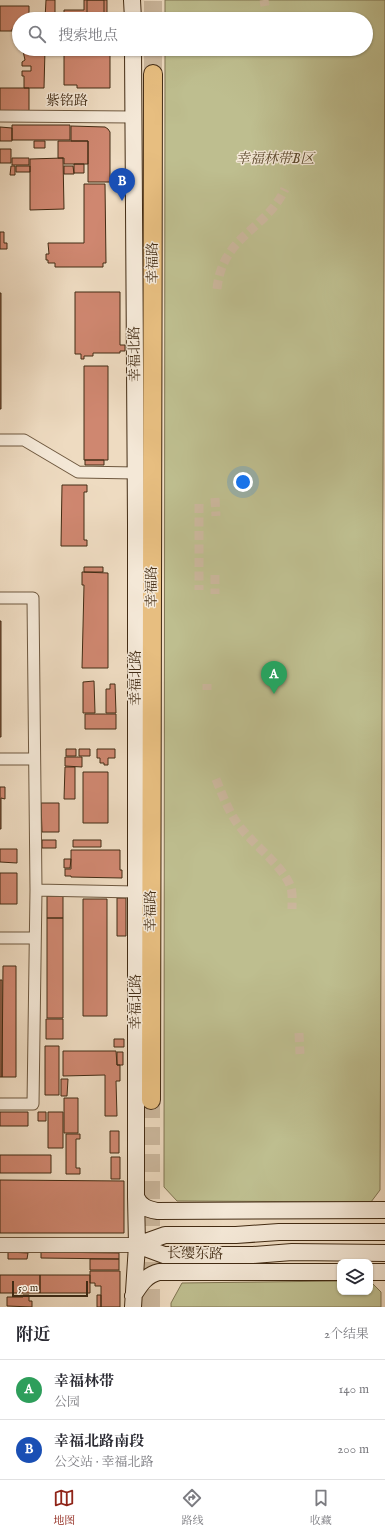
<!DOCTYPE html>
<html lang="zh">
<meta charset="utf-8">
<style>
:root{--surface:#fff;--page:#f2f2f3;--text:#2b2b33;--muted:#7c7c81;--line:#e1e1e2;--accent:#8f2418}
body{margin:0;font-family:"IM FELL English","Noto Serif SC",serif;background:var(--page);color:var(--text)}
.controls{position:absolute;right:12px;bottom:12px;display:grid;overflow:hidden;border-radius:8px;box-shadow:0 1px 3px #0004}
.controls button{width:36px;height:36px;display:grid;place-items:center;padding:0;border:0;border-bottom:1px solid var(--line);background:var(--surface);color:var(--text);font:20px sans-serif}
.scale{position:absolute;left:12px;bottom:10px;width:76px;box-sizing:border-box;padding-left:4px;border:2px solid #432c14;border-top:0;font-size:11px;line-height:14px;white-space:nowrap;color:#432c14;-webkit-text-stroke:3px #f4e8d7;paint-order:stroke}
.you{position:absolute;left:243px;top:482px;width:14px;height:14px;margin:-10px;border:3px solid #fff;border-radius:50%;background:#1a73e8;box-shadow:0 0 0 6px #1a73e833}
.badge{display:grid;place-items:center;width:26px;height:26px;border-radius:50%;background:var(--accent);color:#fff;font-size:13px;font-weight:700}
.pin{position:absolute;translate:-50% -33px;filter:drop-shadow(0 1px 2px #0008)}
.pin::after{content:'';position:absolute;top:21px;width:14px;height:12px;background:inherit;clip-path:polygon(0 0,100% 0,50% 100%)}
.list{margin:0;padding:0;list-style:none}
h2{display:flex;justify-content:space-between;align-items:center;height:52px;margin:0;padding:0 16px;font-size:17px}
h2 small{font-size:13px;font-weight:400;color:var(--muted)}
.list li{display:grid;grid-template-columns:26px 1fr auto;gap:12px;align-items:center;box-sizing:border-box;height:60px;padding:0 16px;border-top:1px solid var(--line)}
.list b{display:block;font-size:15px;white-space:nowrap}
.list p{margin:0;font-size:13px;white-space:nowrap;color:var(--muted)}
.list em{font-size:13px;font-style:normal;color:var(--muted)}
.icon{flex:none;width:22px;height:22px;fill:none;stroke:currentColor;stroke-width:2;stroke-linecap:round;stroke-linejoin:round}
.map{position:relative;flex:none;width:385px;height:1307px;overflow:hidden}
.search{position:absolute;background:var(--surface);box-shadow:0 1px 3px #0004;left:12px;right:12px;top:12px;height:44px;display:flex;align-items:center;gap:10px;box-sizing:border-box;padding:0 14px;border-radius:22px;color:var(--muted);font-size:15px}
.sheet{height:172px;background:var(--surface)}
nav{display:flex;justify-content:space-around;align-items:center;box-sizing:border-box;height:56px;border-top:1px solid var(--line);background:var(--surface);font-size:11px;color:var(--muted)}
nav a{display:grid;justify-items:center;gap:2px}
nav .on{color:var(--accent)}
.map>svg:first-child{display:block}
</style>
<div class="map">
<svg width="385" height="1307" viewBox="0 0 385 1307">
<rect width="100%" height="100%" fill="#eedbc1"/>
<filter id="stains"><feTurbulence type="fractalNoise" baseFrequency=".005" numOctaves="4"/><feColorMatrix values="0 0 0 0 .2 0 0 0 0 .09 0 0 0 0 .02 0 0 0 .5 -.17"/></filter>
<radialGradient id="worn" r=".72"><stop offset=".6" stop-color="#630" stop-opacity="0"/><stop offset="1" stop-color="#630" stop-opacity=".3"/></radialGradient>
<path fill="#bebe8f" stroke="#807552" d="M 165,0 L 385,0 L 380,1190 L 371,1202 L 177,1201 L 164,1187 L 165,49 L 366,49 L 366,19 L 165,19 Z
M 340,1281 L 340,1292 L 370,1292 L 370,1281 L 381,1292 L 381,1307 L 171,1307 L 171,1303 L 182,1283 Z"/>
<path fill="#cf8770" stroke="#432c14" d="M 46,0 L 55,0 L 55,19 L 45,19 Z
M 84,0 L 107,0 L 107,16 L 116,16 L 116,19 L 64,19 L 64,10 L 84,10 Z
M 87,0 L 104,0 L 104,14 L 87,14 Z
M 0,6 L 29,6 L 29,19 L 19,19 L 19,29 L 12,29 L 12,31 L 0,31 Z
M 31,49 L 45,49 L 44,88 L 24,88 L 24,76 L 22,76 L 22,71 L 31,71 L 31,66 L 22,66 L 22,62 L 25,60 L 23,51 L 31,51 Z
M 64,49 L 110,49 L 110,88 L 77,88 L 77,85 L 64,85 Z
M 0,88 L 29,88 L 29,111 L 0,111 Z
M 12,125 L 70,125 L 70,140 L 12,140 Z
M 71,126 L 105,127 L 108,129 L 110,132 L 110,182 L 88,182 L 88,141 L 71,141 Z
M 0,127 L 12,128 L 12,141 L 0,141 Z
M 34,141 L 45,141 L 45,148 L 34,148 Z
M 58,141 L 88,141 L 88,164 L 64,164 L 64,158 L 58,158 Z
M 0,149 L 11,149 L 11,163 L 0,163 Z
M 12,158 L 29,158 L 29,165 L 12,165 Z
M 63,158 L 64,209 L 30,210 L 30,159 Z
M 74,164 L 84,164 L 84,173 L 74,173 Z
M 11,166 L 15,166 L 15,175 L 10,175 Z
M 16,166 L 30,166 L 30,172 L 16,172 Z
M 64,166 L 73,166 L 74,174 L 64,174 Z
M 84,184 L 105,184 L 106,263 L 103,263 L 103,267 L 55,267 L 55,263 L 48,263 L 48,260 L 46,260 L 46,254 L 49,254 L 48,243 L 84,243 Z
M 0,232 L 4,232 L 4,243 L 7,243 L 7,249 L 0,249 Z
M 75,292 L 120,292 L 120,345 L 125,345 L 125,351 L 120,351 L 120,353 L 93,353 L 93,356 L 84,356 L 84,359 L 81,359 L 81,354 L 75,354 Z
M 0,293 L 1,293 L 1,409 L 0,409 Z
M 84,366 L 108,366 L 108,460 L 84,460 Z
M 85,460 L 104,460 L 104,465 L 85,465 Z
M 62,485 L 87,485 L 87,492 L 84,492 L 84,540 L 87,540 L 87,546 L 61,546 Z
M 84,567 L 103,567 L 103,572 L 84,572 Z
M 82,572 L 108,573 L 108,668 L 82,668 L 84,585 L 82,585 Z
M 0,621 L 1,621 L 1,737 L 0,737 Z
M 94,681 L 95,713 L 83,713 L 83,682 Z
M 110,684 L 115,684 L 116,713 L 106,713 L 106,689 L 110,689 Z
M 85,714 L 116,714 L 116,729 L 85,729 Z
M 66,749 L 76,749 L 76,756 L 66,756 Z
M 79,749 L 90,749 L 90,756 L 79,756 Z
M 97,749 L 115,749 L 115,758 L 108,758 L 108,765 L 104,765 L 104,763 L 100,763 L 100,758 L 97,758 Z
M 65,757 L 82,757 L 82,767 L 65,766 Z
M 65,767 L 75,767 L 75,799 L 64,799 Z
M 83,772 L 108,772 L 108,823 L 83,823 Z
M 0,787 L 5,787 L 5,799 L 1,798 L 1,829 L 0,829 Z
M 41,803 L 59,803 L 59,832 L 42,832 Z
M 42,840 L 56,840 L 56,848 L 42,848 Z
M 73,840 L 101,840 L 101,847 L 73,847 Z
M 0,849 L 17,849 L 17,863 L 0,862 Z
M 71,850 L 120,850 L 120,870 L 122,870 L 122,878 L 71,877 L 71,876 L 65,876 L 65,869 L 71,869 Z
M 64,859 L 71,859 L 70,868 L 64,868 Z
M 0,873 L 17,873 L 17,904 L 0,904 Z
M 47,896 L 63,896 L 63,918 L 47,918 Z
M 117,898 L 126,898 L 126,936 L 117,936 Z
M 83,899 L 107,899 L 107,1016 L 83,1016 Z
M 47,918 L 63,918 L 63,1018 L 47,1018 Z
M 3,966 L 16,966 L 16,1077 L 2,1077 Z
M 0,980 L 2,980 L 2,1077 L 0,1077 Z
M 46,1019 L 63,1019 L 63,1039 L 46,1039 Z
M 114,1039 L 124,1039 L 124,1047 L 114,1047 Z
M 45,1046 L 59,1046 L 59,1095 L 45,1095 Z
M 63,1051 L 116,1051 L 117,1065 L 120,1065 L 120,1081 L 116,1081 L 117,1116 L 105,1116 L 105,1075 L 63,1076 Z
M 117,1052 L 123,1052 L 123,1065 L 117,1065 Z
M 61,1079 L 68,1079 L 67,1096 L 61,1096 Z
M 64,1098 L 78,1098 L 78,1133 L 64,1133 Z
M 0,1112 L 28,1112 L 28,1126 L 0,1126 Z
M 38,1112 L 46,1112 L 46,1121 L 38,1121 Z
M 48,1112 L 63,1112 L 63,1148 L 48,1148 Z
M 110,1131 L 119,1131 L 119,1153 L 110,1153 Z
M 66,1134 L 80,1134 L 80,1139 L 76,1139 L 76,1168 L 80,1168 L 80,1174 L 66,1174 Z
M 0,1155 L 51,1155 L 51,1173 L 0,1173 Z
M 111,1157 L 120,1157 L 120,1179 L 111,1179 Z
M 0,1180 L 124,1181 L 124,1233 L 0,1233 Z
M 8,1252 L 28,1253 L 27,1259 L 8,1259 Z
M 41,1252 L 119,1253 L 119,1259 L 41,1258 Z
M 90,1259 L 119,1259 L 119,1270 L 90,1270 Z
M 90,1271 L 120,1271 L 120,1307 L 101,1307 L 101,1286 L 95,1286 L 95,1283 L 90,1283 Z
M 0,1275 L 40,1275 L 40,1293 L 0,1293 Z
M 40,1275 L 90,1275 L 90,1293 L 40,1293 Z
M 23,1295 L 29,1295 L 29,1301 L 32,1301 L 32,1307 L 7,1306 L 7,1297 L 23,1297 Z
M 97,1295 L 101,1295 L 101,1307 L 97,1307 Z"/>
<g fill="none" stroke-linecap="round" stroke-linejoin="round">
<path stroke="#ccb89e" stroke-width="9" stroke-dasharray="9 4.5" stroke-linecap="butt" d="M 264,0 L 265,6
M 217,289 C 222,236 266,230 285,189
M 215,498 L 216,516
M 199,504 L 199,590
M 215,575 L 215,594
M 207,684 L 207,690
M 216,779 C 222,794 228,810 237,823 C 251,843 281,864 290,885 C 293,892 292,901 292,909
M 299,1033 L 300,1054"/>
<path stroke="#ccb89e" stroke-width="18" stroke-dasharray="18 9" stroke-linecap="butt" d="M 153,19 L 153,0
M 153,74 L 153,49
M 151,1307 L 151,1100"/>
<g stroke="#6e583f" stroke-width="13">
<path id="minor" d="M 0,116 L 133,117
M 0,440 L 24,440 L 78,472 L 136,473
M 0,598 L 33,598 L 36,890
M 0,759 L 34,759
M 0,938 L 35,938
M 0,1104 L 33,1104 L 36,890 L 136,892"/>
</g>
<g stroke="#6e583f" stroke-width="16">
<path id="tertiary" d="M 0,1245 L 137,1245"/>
</g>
<g stroke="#432c14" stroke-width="18">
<path id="secondary" d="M 132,0 L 133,19
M 133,49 L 136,524 L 136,1197 L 137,1245 L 133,1307
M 136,1197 C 141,1207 147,1209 157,1211 L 385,1210
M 137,1245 L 165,1235 L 236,1235 L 279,1232 L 385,1232
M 137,1245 L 164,1255 L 253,1255 L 292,1252 L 385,1253
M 370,1272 L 385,1272
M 133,1296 C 140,1285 146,1275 159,1272 L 340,1272"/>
</g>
<g stroke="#432c14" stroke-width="20">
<path id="primary" d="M 151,1100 L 153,74"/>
</g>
<use href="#minor" stroke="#f4e8d7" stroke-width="11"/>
<use href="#tertiary" stroke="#f4e8d7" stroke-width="14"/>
<use href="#secondary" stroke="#f4e8d7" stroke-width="16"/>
<use href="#primary" stroke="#e7be80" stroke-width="18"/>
</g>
<g text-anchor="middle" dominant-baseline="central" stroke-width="3" stroke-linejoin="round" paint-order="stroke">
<g font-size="14" fill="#432c14" stroke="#f4e8d7">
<text x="67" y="101">紫铭路</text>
<text transform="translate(153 263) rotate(-90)">幸福路</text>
<text transform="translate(135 354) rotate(-91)">幸福北路</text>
<text transform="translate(152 587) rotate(-90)">幸福路</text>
<text transform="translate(136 678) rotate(-90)">幸福北路</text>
<text transform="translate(151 911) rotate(-90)">幸福路</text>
<text transform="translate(136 1002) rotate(-90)">幸福北路</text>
<text transform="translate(195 1254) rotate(1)">长缨东路</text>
</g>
<g font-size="14" font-style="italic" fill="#5c492d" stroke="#f4e8d7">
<text x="275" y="159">幸福林带B区</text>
</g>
</g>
<rect width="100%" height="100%" filter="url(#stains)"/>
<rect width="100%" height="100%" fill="url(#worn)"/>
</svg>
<div class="controls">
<button><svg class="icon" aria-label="layers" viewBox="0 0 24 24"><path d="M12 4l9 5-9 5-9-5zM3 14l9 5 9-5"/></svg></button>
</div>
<div class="scale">50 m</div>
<div class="you"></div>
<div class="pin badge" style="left:274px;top:694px;background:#2e9e5b">A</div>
<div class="pin badge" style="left:122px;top:201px;background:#1a4fb4">B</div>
<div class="search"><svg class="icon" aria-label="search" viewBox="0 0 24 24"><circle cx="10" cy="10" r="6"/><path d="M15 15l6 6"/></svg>搜索地点</div>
</div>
<section class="sheet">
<h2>附近<small>2个结果</small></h2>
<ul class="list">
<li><span class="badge" style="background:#2e9e5b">A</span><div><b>幸福林带</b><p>公园</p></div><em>140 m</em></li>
<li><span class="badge" style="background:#1a4fb4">B</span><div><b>幸福北路南段</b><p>公交站 · 幸福北路</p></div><em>200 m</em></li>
</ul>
</section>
<nav>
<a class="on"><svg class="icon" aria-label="map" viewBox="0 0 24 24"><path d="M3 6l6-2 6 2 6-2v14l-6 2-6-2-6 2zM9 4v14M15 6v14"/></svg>地图</a>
<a><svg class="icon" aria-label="directions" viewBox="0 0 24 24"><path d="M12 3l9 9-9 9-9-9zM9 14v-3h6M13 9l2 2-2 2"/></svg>路线</a>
<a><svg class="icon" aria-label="saved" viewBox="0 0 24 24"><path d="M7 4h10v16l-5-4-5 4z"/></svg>收藏</a>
</nav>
